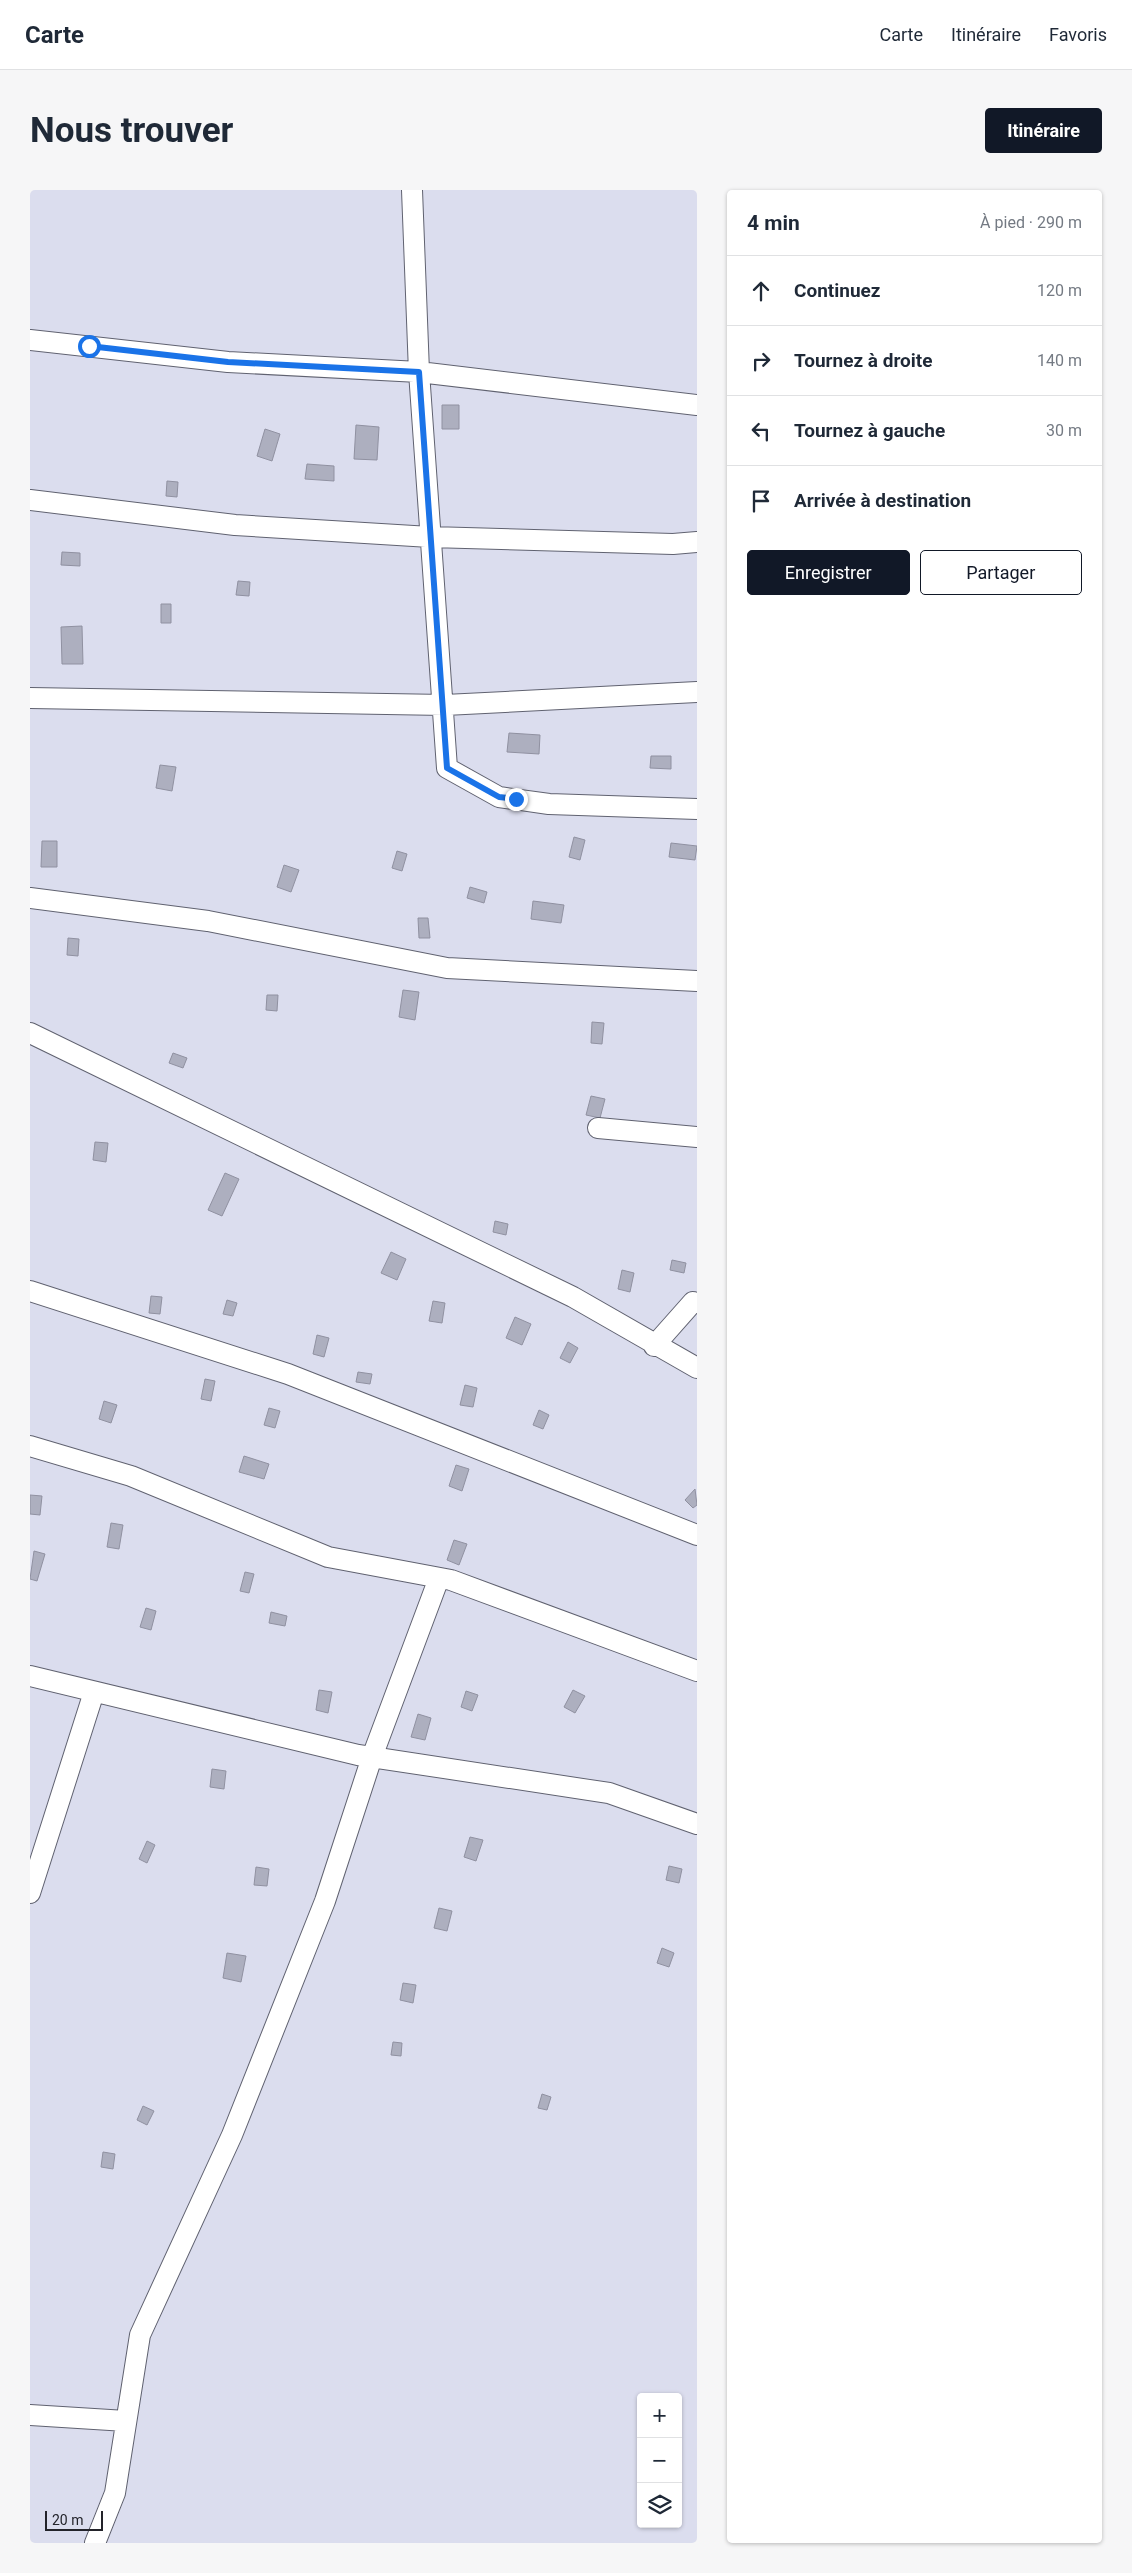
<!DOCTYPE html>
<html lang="fr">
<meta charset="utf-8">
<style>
:root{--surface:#fff;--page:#f6f6f7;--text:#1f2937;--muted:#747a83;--line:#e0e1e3;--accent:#111827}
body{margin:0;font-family:Roboto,sans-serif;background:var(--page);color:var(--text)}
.controls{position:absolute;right:15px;bottom:15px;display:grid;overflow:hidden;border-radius:5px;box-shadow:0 1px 4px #0004}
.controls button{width:45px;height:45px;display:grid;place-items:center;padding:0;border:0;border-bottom:1px solid var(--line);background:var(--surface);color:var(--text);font:25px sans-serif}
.scale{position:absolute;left:15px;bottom:12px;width:58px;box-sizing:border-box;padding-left:5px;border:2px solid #23232a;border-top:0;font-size:14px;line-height:18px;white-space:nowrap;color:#23232a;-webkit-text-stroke:4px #dbddee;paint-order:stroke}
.stop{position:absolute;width:15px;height:15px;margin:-11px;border:4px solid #1a73e8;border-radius:50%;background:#fff}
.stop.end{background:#1a73e8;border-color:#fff;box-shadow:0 1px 5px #0008}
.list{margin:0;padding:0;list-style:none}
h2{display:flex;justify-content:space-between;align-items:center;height:65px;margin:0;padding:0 20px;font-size:21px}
h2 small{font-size:16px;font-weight:400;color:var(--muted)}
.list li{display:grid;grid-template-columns:32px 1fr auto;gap:15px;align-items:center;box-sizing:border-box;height:70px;padding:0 20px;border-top:1px solid var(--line)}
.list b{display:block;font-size:19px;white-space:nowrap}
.list em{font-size:16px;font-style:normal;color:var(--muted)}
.actions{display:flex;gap:10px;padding:15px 20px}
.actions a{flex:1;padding:11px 0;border:1px solid var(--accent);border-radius:5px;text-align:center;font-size:18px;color:var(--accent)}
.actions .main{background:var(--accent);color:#fff}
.icon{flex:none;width:28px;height:28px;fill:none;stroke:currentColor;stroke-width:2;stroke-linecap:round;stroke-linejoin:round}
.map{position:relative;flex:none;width:667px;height:2353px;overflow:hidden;border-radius:5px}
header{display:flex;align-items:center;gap:30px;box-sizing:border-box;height:70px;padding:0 25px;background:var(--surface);border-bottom:1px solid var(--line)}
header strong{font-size:24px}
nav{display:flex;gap:28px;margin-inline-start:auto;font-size:18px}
.intro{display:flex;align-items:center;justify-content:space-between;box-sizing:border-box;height:120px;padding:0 30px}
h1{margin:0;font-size:35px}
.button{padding:12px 22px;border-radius:5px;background:var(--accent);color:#fff;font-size:18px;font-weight:700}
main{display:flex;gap:30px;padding:0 30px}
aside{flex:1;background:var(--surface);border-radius:5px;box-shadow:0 1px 4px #0004}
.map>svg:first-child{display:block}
</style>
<header>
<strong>Carte</strong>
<nav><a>Carte</a><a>Itinéraire</a><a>Favoris</a></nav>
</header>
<div class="intro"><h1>Nous trouver</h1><a class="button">Itinéraire</a></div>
<main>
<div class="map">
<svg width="667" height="2353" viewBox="0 0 667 2353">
<rect width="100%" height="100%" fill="#dbddee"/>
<path fill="#adafbf" stroke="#9091a1" d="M 412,215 L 429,215 L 429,239 L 412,239 Z
M 326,235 L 349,237 L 347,270 L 324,269 Z
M 235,239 L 250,244 L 242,271 L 227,266 Z
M 277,274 L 304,276 L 304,291 L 275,289 Z
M 137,291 L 148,292 L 147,307 L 136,306 Z
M 32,362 L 50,363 L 50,376 L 31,375 Z
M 208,391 L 220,392 L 219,406 L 206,405 Z
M 131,414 L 141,414 L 141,433 L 131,433 Z
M 52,436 L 53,474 L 32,474 L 31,437 Z
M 479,543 L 510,545 L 509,564 L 477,562 Z
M 621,566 L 641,566 L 641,579 L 620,578 Z
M 130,575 L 146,577 L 142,601 L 126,598 Z
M 544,647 L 555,650 L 550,670 L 539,667 Z
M 12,651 L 27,651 L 27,677 L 11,677 Z
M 641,653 L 667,656 L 665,670 L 639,667 Z
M 367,661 L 377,664 L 372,681 L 362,678 Z
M 254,675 L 269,680 L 261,702 L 247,697 Z
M 440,697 L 457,702 L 454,713 L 437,708 Z
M 503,711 L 534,715 L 531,733 L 501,729 Z
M 388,728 L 398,728 L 400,748 L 389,748 Z
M 38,748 L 49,749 L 48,766 L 37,765 Z
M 373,800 L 389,802 L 385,830 L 369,827 Z
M 237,805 L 248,805 L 247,821 L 236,820 Z
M 562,832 L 574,833 L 572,854 L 561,853 Z
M 143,863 L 157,868 L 153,878 L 139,873 Z
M 561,906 L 575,909 L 570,928 L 556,925 Z
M 65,952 L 78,953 L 76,972 L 63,970 Z
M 195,983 L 209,989 L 192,1026 L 178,1020 Z
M 465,1031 L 478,1034 L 476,1045 L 463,1042 Z
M 361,1062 L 376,1069 L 367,1090 L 351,1083 Z
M 642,1070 L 656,1073 L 654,1083 L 640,1080 Z
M 592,1080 L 604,1083 L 600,1102 L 588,1099 Z
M 121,1106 L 132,1107 L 130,1124 L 119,1123 Z
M 197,1110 L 207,1113 L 203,1126 L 193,1124 Z
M 403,1111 L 415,1113 L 412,1133 L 399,1131 Z
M 485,1127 L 501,1134 L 492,1155 L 476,1148 Z
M 287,1145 L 299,1148 L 294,1167 L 283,1164 Z
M 538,1152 L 548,1158 L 540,1173 L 530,1168 Z
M 328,1182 L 342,1184 L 340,1194 L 326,1192 Z
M 175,1189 L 185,1191 L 181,1211 L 171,1209 Z
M 435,1195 L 447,1198 L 443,1217 L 430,1215 Z
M 74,1211 L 87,1215 L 81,1233 L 69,1229 Z
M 239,1218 L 250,1221 L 245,1238 L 234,1235 Z
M 509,1220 L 519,1225 L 513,1239 L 503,1235 Z
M 214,1266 L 239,1274 L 234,1289 L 209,1282 Z
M 426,1275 L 439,1279 L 432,1301 L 419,1296 Z
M 665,1299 L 667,1315 L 663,1318 L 655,1310 Z
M 0,1305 L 12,1306 L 10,1325 L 0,1324 Z
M 81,1333 L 93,1335 L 89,1359 L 77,1357 Z
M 424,1350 L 437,1354 L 429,1375 L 417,1370 Z
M 4,1361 L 15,1364 L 7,1391 L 0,1389 Z
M 215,1382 L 224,1384 L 219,1403 L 210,1401 Z
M 116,1418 L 126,1421 L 121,1440 L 110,1437 Z
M 241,1422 L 257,1426 L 255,1436 L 239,1433 Z
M 289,1500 L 302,1502 L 298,1523 L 286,1520 Z
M 543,1500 L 555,1506 L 545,1523 L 534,1517 Z
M 436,1501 L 448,1505 L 442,1521 L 431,1517 Z
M 388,1524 L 401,1528 L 395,1550 L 381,1547 Z
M 182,1579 L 196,1581 L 194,1599 L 180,1597 Z
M 440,1647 L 453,1650 L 446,1671 L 434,1667 Z
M 117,1651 L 125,1655 L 117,1673 L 109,1669 Z
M 639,1676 L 652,1679 L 649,1693 L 636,1690 Z
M 226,1677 L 239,1679 L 237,1696 L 224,1695 Z
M 409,1718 L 422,1721 L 417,1741 L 404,1738 Z
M 632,1758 L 644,1763 L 639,1777 L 627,1773 Z
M 197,1763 L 216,1766 L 211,1792 L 193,1788 Z
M 373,1793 L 386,1795 L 383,1813 L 370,1810 Z
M 363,1852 L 372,1853 L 371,1866 L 361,1865 Z
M 512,1904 L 521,1907 L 517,1920 L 508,1918 Z
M 113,1916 L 124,1921 L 117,1935 L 107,1930 Z
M 73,1962 L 85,1964 L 83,1979 L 71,1977 Z"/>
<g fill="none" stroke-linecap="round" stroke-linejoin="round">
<g stroke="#606270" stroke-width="22">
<path id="street" d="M 382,0 L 389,182 L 417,578 L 469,607 L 519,614 L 667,619
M 0,150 L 198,172 L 389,182 L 667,215
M 0,310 L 205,335 L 400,347 L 643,354 L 667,352
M 0,508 L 415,515 L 667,502
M 0,708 L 178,731 L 417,778 L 667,791
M 0,843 L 543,1107 L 667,1178
M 568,938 L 667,947
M 0,1101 L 258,1184 L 667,1345
M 624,1156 L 663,1112 L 667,1113
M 0,1256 L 101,1286 L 298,1367 L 421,1390 L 667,1481
M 0,1486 L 328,1565 L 579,1603 L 667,1634
M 0,1703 L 64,1502
M 0,2225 L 96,2231
M 65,2353 L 85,2303 L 110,2145 L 202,1945 L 295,1711 L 342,1567 L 409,1388"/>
</g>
<use href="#street" stroke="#fff" stroke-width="20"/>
</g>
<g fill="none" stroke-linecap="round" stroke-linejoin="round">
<path stroke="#1a73e8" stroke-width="6" d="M 59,156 L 198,172 L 389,182 L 417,578 L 469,607 L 486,609"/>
</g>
</svg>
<div class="controls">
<button>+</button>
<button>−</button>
<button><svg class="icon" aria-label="layers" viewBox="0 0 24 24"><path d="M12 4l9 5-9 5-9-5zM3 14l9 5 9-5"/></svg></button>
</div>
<div class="scale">20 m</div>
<div class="stop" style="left:59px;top:156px"></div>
<div class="stop end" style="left:486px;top:609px"></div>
</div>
<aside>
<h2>4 min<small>À pied · 290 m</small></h2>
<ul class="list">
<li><svg class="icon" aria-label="ahead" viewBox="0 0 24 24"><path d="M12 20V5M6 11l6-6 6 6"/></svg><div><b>Continuez</b></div><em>120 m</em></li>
<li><svg class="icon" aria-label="right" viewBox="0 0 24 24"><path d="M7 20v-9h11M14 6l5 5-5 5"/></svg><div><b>Tournez à droite</b></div><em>140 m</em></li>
<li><svg class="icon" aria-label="left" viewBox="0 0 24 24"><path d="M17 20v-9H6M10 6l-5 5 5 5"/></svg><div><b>Tournez à gauche</b></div><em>30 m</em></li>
<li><svg class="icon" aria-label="arrive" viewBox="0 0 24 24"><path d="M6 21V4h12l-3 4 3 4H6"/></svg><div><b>Arrivée à destination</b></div></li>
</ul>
<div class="actions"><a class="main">Enregistrer</a><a>Partager</a></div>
</aside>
</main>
